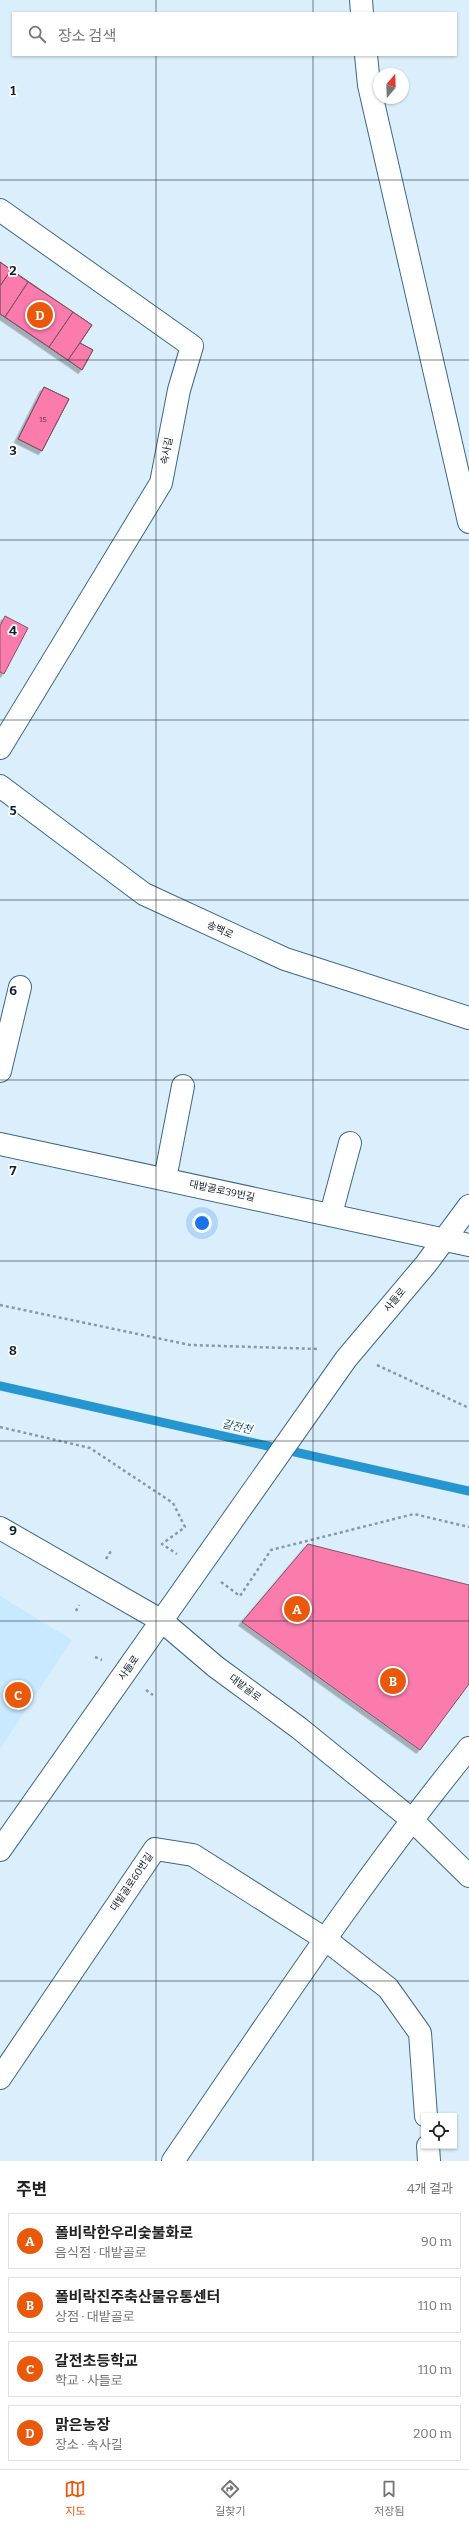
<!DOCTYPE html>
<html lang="ko">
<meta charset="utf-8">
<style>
:root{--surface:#fff;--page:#f6f6f6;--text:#222;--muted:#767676;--line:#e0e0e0;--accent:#ea580c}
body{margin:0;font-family:Bitter,"Noto Sans KR",serif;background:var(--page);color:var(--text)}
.controls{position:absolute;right:12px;bottom:12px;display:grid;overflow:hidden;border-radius:0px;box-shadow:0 1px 3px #0004}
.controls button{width:36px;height:36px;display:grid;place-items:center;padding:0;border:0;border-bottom:1px solid var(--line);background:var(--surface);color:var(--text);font:20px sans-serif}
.compass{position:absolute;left:373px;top:68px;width:36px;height:36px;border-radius:50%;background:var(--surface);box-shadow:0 1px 3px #0004;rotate:19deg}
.you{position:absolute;left:202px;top:1223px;width:14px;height:14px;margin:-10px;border:3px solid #fff;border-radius:50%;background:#1a73e8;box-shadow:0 0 0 6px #1a73e833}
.badge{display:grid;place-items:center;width:26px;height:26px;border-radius:50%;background:var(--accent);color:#fff;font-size:13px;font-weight:700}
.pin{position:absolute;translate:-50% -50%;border:2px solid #fff;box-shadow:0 1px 4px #0006}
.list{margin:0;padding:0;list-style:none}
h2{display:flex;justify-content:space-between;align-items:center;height:52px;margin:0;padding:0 16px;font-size:17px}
h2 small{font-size:13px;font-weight:400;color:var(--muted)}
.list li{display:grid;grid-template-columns:26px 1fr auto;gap:12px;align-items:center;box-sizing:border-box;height:56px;margin:0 8px 8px;padding:0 8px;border:1px solid var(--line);border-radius:0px}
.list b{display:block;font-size:15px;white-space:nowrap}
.list p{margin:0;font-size:13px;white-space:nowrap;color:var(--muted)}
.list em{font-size:13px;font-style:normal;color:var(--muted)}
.icon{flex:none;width:22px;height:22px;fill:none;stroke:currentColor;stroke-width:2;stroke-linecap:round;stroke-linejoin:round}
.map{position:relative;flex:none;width:469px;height:2161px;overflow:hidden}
.search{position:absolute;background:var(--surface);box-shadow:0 1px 3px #0004;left:12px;right:12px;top:12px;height:44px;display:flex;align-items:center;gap:10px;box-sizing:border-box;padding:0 14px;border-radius:0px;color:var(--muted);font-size:15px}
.sheet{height:308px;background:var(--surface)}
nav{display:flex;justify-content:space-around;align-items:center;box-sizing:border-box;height:56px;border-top:1px solid var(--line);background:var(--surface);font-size:11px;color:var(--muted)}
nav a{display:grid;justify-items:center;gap:2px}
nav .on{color:var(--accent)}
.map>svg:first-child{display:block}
</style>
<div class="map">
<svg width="469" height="2161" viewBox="0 0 469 2161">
<defs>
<filter id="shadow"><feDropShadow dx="-3.5" dy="3.5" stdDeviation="0" flood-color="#0004"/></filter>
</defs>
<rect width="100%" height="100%" fill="#dbeefb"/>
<path fill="#c8e9ff" d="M 0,1596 L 72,1640 L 0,1749 Z"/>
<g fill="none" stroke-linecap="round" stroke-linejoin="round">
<path stroke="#2696d0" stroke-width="9" d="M 0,1386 L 469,1491"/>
</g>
<path fill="#fb7cac" stroke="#835464" filter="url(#shadow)" d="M 0,262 L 92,325 L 80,343 L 93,350 L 82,370 L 0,314 Z
M 0,262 L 11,270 L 0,286 Z
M 11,270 L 28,282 L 5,317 L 0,314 L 0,286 Z
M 28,282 L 73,312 L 49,347 L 5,317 Z
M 73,312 L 92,325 L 68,360 L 49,347 Z
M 80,343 L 93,350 L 82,370 L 68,360 Z
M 44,387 L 69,399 L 42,451 L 18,439 Z
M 44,387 L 69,399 L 42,451 L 18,439 Z
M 5,616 L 28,628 L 4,674 L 0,672 L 0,626 Z
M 308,1544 L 469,1585 L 469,1684 L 420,1750 L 242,1622 Z"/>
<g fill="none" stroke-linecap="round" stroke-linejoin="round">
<g stroke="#3d6985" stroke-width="24">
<path id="minor" d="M 361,0 L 362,13
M 366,55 L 369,85 L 469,522
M 0,210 L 192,346 L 179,390 L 161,483 L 0,748
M 0,786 L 144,894 L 285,959 L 469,1018
M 0,1071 L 20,987
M 0,1144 L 469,1245
M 165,1179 L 183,1086
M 331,1214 L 350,1143
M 0,1528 L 162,1621 L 216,1667 L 299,1728 L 411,1819 L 469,1876
M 0,1850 L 346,1359 L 426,1264 L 469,1206
M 0,2078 L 155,1849 L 193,1855 L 325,1939 L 388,1988 L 420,2033 L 426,2116
M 428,2146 L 429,2161
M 173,2161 C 269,2021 362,1879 469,1748"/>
</g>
<path stroke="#8799a6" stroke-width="2.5" stroke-dasharray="3 3" stroke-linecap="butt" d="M 0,1305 L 190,1345 L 319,1349
M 377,1365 L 469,1408
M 0,1427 L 90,1448 L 173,1503 L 185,1527 L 162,1544 L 177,1554
M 106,1559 L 111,1551
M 221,1582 L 240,1596 L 271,1550 L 414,1514 L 469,1527
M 76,1611 L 79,1605
M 95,1657 L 102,1660
M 146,1690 L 153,1695"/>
<use href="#minor" stroke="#fff" stroke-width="22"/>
</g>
<path fill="none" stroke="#0e202c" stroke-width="1" stroke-opacity="0.55" d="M 156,0 L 156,13M 313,0 L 313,13M 156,55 L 156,2161M 313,55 L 313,2161M 0,180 L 469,180M 0,360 L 469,360M 0,540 L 469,540M 0,720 L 469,720M 0,900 L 469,900M 0,1080 L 469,1080M 0,1261 L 469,1261M 0,1441 L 469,1441M 0,1621 L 469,1621M 0,1801 L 469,1801M 0,1981 L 469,1981"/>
<g text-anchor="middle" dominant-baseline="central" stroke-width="3.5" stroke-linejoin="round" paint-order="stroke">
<g font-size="8" fill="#49374c">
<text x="43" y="419">15</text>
</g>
<g font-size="10" fill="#0e202c" stroke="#fff">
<text transform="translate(167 451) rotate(-79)">속사길</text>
<text transform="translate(220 930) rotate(25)">송백로</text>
<text transform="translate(222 1191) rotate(12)">대밭골로39번길</text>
<text transform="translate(395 1300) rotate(-50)">사들로</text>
<text transform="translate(129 1668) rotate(-55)">사들로</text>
<text transform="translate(245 1688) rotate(37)">대밭골로</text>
<text transform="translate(132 1882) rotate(-56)">대밭골로60번길</text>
</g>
<g font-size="11" font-style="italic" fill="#1c5272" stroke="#fff">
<text transform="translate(237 1427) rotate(13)">갈전천</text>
</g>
</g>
<g font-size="13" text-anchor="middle" font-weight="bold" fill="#0e202c" stroke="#fff" stroke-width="3.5" stroke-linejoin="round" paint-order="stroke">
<text x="13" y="95">1</text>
<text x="13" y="275">2</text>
<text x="13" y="455">3</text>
<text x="13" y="635">4</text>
<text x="13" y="815">5</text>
<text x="13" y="995">6</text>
<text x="13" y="1175">7</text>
<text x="13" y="1355">8</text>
<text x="13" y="1535">9</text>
</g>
</svg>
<div class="controls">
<button><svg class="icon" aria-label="locate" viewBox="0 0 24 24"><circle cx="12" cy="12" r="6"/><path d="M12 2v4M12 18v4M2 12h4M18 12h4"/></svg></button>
</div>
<svg class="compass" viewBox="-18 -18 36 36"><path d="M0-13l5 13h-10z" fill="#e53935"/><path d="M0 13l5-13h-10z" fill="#767676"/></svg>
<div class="you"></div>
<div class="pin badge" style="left:297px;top:1609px">A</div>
<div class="pin badge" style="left:393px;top:1681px">B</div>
<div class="pin badge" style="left:18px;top:1695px">C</div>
<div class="pin badge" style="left:40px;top:315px">D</div>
<div class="search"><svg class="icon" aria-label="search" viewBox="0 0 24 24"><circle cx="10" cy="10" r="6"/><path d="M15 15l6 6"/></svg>장소 검색</div>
</div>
<section class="sheet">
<h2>주변<small>4개 결과</small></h2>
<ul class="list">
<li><span class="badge">A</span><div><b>폴비락한우리숯불화로</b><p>음식점 · 대밭골로</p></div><em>90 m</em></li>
<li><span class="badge">B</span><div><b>폴비락진주축산물유통센터</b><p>상점 · 대밭골로</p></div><em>110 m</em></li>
<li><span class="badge">C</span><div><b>갈전초등학교</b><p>학교 · 사들로</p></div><em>110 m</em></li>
<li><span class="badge">D</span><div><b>맑은농장</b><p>장소 · 속사길</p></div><em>200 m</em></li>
</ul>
</section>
<nav>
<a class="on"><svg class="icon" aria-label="map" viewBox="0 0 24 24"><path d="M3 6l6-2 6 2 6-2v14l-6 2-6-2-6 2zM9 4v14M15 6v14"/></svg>지도</a>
<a><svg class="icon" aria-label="directions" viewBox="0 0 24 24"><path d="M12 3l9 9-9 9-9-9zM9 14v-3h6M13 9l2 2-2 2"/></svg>길찾기</a>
<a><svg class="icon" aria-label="saved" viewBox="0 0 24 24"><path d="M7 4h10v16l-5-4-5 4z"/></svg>저장됨</a>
</nav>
